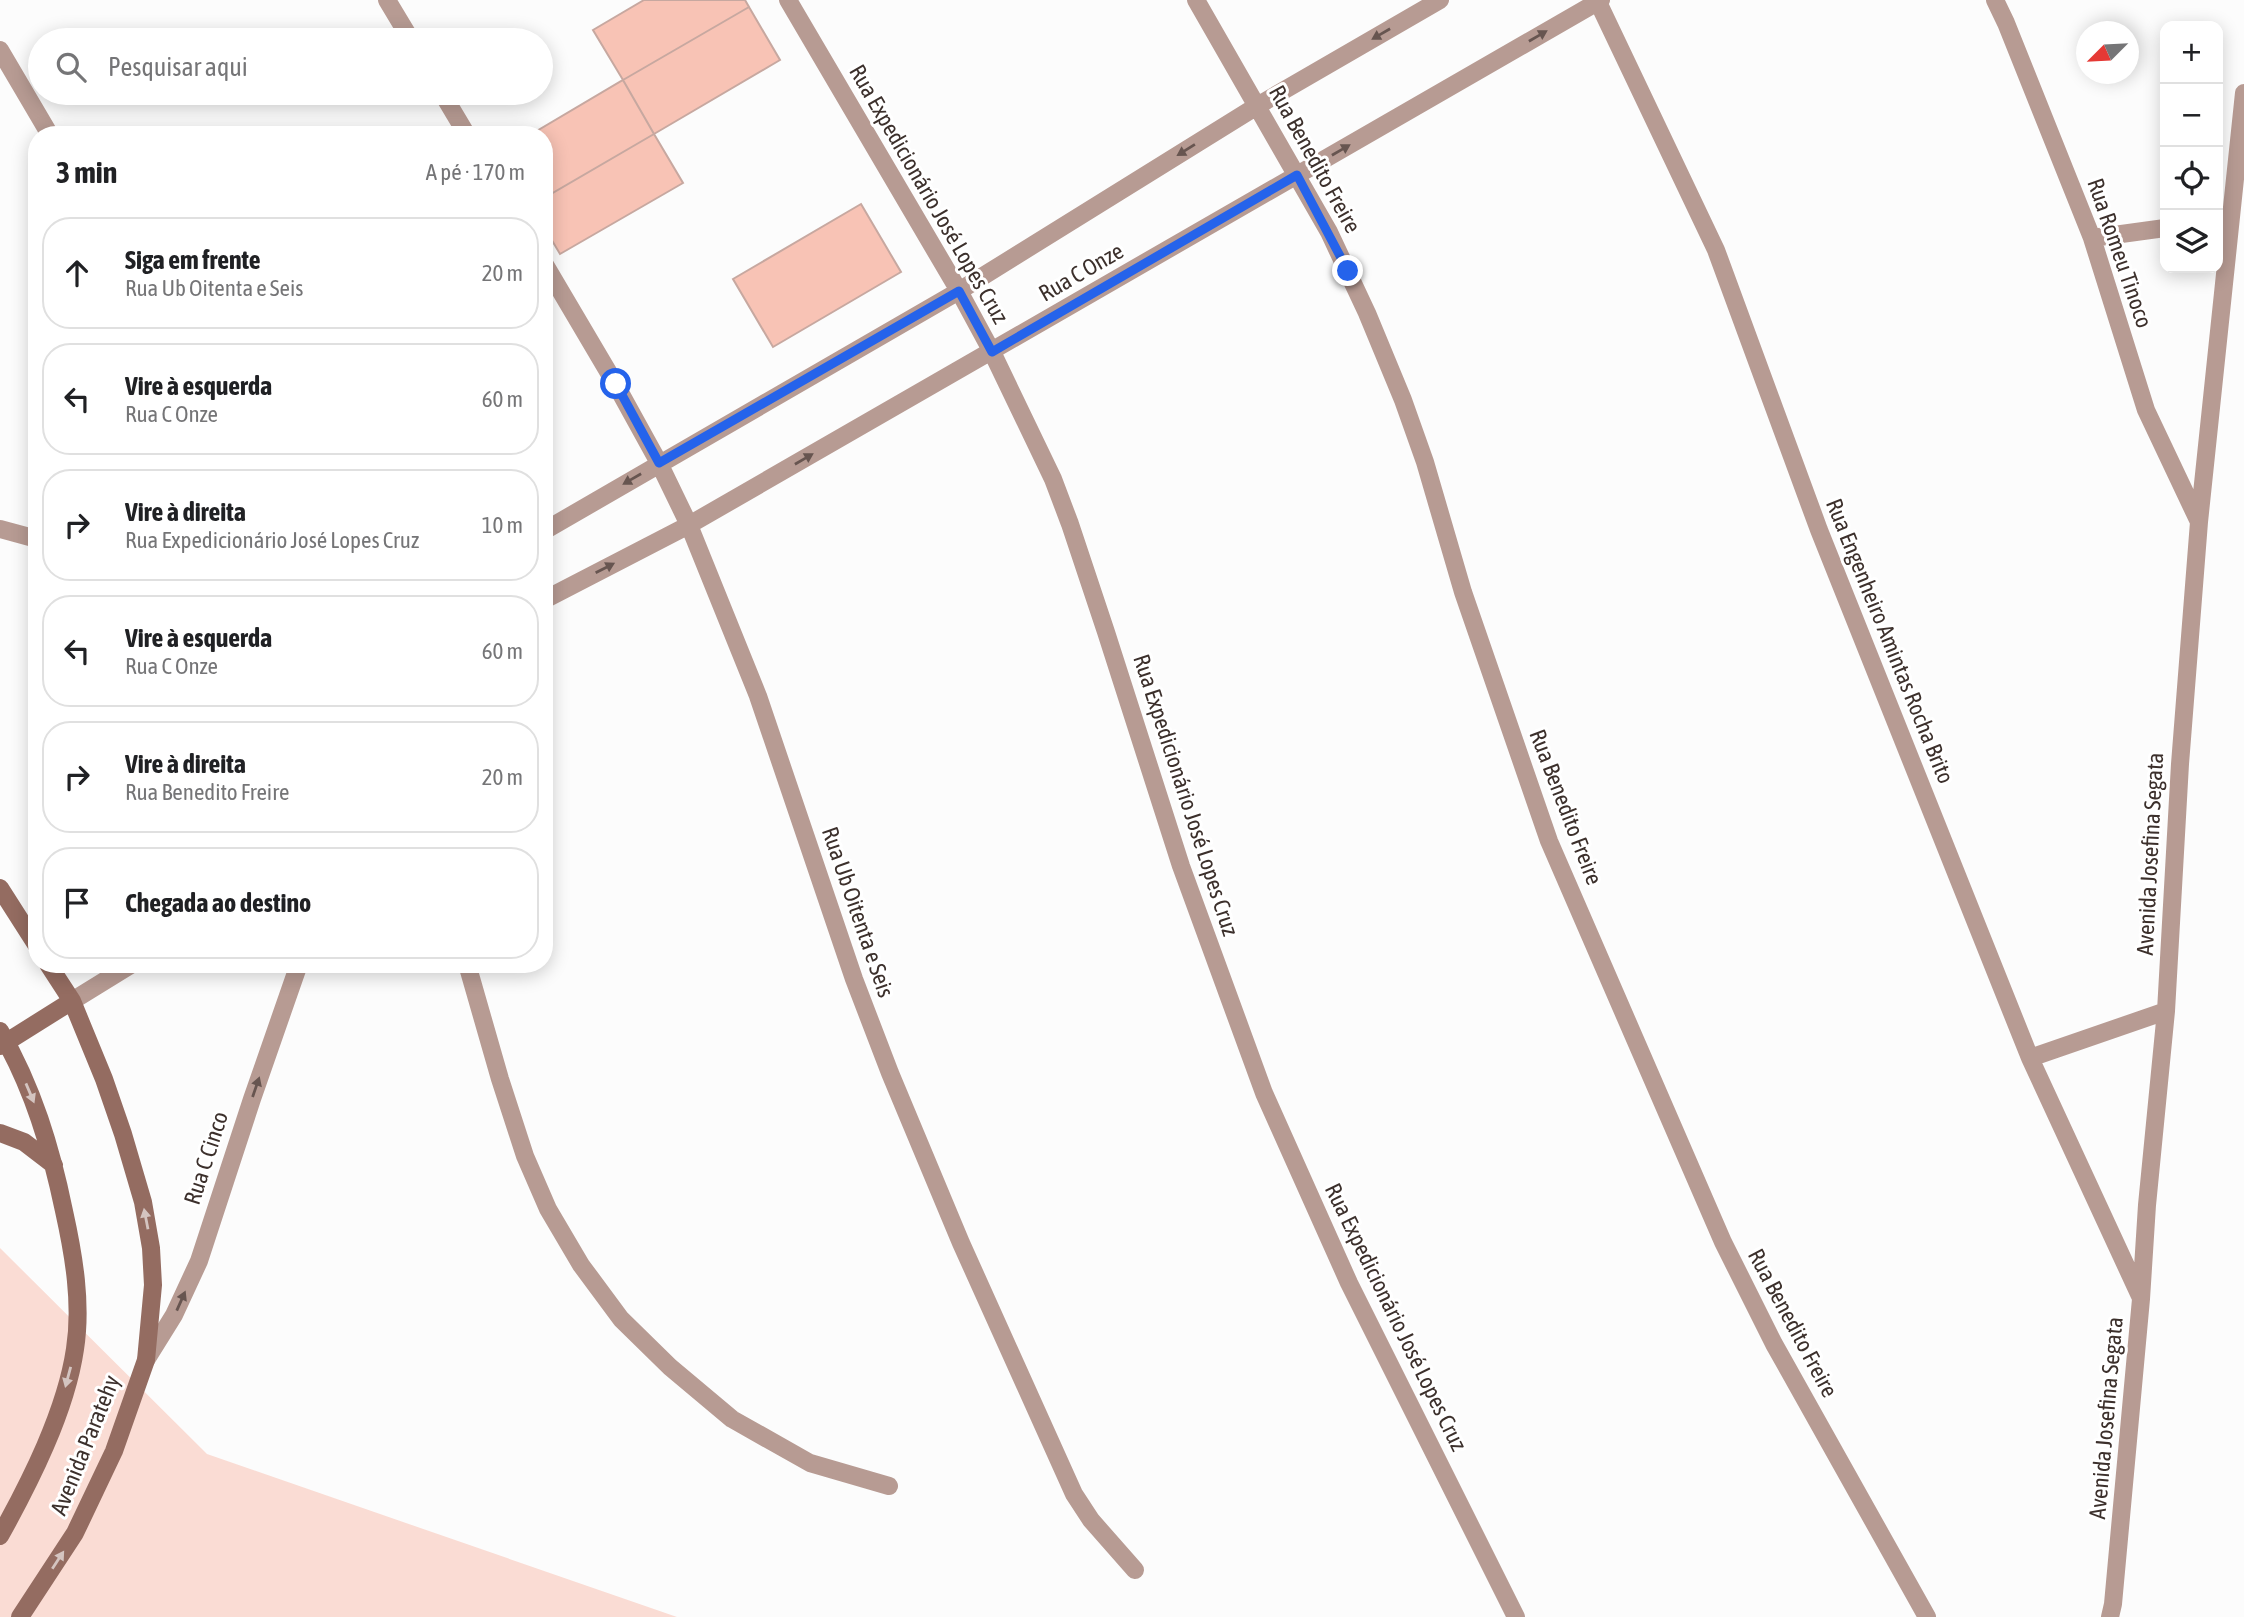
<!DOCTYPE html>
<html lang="pt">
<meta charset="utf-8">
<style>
:root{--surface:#fff;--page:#f6f6f6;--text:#202124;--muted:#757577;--line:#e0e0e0}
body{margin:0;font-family:"Asap Condensed",sans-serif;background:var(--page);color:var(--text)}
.controls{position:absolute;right:21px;top:21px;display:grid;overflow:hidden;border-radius:14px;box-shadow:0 4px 18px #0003}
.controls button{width:63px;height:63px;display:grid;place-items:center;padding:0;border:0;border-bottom:2px solid var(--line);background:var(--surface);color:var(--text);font:35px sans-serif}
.compass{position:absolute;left:2076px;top:21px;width:63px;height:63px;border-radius:50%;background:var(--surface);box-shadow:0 4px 18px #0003;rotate:246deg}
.stop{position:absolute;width:21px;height:21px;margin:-16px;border:5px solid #2563eb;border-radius:50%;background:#fff}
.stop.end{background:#2563eb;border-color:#fff;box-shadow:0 2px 7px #0008}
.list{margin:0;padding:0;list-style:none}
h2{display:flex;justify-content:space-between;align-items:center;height:91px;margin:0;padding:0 28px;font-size:30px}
h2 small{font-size:23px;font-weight:400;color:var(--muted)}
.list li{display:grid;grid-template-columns:46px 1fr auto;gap:21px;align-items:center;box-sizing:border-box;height:112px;margin:0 14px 14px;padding:0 14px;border:2px solid var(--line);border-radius:28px}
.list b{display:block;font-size:26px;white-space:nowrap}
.list p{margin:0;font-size:23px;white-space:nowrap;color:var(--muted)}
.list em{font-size:23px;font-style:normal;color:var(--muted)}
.icon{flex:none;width:38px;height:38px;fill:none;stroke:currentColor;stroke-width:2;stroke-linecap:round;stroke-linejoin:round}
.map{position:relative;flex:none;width:2244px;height:1617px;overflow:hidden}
.search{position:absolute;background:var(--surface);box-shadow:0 4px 18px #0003;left:28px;top:28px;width:525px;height:77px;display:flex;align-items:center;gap:18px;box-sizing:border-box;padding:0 24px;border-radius:38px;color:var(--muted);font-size:26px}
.panel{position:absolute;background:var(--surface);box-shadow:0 4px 18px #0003;left:28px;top:126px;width:525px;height:847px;border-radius:28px}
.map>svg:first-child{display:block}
</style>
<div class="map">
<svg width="2244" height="1617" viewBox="0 0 2244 1617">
<rect width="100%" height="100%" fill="#fcfcfc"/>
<path fill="#fadcd4" d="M 0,1248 L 207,1454 L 677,1617 L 0,1617 Z"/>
<path fill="#f8c3b5" stroke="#c7a8a0" stroke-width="2" d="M 644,0 L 745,0 L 749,7 L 623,80 L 593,30 Z
M 749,7 L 780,60 L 654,134 L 623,80 Z
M 623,80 L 654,134 L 544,198 L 544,135 L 530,135 Z
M 654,134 L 683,183 L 560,254 L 544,227 L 544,198 Z
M 861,204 L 901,272 L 773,347 L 733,279 Z"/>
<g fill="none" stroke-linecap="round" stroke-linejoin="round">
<path stroke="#b79b93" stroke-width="18" d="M 387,0 L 411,40
M 788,0 L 959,291 L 992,352 L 1053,479 L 1070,524 L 1106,632 L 1181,866 L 1264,1093 L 1349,1283 L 1516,1617
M 1196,0 L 1329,232 L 1367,313 L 1403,400 L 1425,462 L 1463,592 L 1549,841 L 1723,1242 L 1774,1344 L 1927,1617
M 1597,0 L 1716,250 L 1819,530 L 2030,1058 L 2140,1296
M 1995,0 L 2006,23 L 2092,238 L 2146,410 L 2199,522
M 0,50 L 50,135
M 442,93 L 467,135
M 2092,238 L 2165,228
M 544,263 L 616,385 L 659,463 L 689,525 L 758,696 L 854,979 L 890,1073 L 961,1243 L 1074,1494 L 1091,1520 L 1135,1570
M 0,529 L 37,539
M 544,531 L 959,291 L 1257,106 L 1440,0
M 544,600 L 689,525 L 1601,0
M 467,964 L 500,1079 L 525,1156 L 548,1209 L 581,1265 L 621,1319 L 670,1367 L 732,1419 L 810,1463 L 889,1486
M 72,1001 L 132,964
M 2030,1058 L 2166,1011
M 146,1360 L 174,1315 L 199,1261 L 252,1099 L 299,964
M 2110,1617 L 2113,1604 L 2141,1299 L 2147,1205 L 2166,1011 L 2180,764 L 2199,522 L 2244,93"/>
<path stroke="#946c61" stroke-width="18" d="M 0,888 L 37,946
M 0,1031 C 33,1088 51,1148 64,1211 C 74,1256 82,1304 75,1349 C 66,1411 30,1482 0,1536
M 0,1046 L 72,1001
M 0,1133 L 24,1142 L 54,1165
M 20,1617 L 75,1533 L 114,1451 L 146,1360 L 153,1285 L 151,1248 L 143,1202 L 123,1134 L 104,1079 L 72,1001 L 48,964"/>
</g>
<defs><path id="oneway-solid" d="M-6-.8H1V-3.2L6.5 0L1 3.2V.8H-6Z" transform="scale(1.75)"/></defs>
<g fill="#675550">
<use href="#oneway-solid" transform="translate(1381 34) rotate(150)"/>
<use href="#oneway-solid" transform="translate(1538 36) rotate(-30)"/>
<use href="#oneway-solid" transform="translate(1186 150) rotate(148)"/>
<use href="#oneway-solid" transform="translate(1341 150) rotate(-30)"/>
<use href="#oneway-solid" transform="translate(804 459) rotate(-30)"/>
<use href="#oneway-solid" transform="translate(632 479) rotate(150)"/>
<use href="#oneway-solid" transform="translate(605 568) rotate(-27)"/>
<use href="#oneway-solid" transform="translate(256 1087) rotate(-71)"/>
<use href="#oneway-solid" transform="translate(181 1301) rotate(-66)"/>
</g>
<g fill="#d4c4c0">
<use href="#oneway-solid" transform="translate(30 1093) rotate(67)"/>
<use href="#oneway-solid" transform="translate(146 1219) rotate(-101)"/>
<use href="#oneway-solid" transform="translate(68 1377) rotate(105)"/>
<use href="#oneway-solid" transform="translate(58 1560) rotate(-57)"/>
</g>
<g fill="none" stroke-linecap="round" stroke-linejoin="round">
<path stroke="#2563eb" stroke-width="9" d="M 616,384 L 659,463 L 959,291 L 992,352 L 1297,175 L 1348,271"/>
</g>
<g text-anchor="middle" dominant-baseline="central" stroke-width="6" stroke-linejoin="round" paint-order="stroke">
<g font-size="23" fill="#3c302c" stroke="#fff">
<text transform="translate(1315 159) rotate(61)">Rua Benedito Freire</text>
<text transform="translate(929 194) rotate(60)">Rua Expedicionário José Lopes Cruz</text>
<text transform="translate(2120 253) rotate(71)">Rua Romeu Tinoco</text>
<text transform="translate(1081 272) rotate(-30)">Rua C Onze</text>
<text transform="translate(1890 641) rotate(68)">Rua Engenheiro Amintas Rocha Brito</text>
<text transform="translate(1186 795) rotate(72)">Rua Expedicionário José Lopes Cruz</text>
<text transform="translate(1566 807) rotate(69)">Rua Benedito Freire</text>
<text transform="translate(2150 854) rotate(-87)">Avenida Josefina Segata</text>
<text transform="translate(858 912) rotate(71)">Rua Ub Oitenta e Seis</text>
<text transform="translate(206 1158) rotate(-72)">Rua C Cinco</text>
<text transform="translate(1396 1317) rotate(64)">Rua Expedicionário José Lopes Cruz</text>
<text transform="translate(1793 1323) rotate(62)">Rua Benedito Freire</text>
<text transform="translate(2106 1418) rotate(-85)">Avenida Josefina Segata</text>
<text transform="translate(85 1445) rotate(-68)">Avenida Paratehy</text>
</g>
</g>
</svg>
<div class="controls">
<button>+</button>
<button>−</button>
<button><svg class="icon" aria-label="locate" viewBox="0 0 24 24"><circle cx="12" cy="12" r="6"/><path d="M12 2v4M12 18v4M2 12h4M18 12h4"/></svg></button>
<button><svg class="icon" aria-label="layers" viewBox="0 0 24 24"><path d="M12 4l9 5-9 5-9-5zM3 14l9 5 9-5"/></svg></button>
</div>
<svg class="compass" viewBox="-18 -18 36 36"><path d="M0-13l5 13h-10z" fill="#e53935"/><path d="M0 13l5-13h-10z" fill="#757577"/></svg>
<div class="stop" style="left:616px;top:384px"></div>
<div class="stop end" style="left:1348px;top:271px"></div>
<div class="search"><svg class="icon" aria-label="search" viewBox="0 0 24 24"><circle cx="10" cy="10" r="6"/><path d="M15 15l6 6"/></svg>Pesquisar aqui</div>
<section class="panel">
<h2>3 min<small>A pé · 170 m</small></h2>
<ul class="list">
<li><svg class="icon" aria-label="ahead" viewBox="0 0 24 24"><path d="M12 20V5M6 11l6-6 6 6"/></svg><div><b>Siga em frente</b><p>Rua Ub Oitenta e Seis</p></div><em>20 m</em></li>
<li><svg class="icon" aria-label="left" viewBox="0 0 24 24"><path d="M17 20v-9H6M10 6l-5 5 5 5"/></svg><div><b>Vire à esquerda</b><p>Rua C Onze</p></div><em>60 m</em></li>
<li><svg class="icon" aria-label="right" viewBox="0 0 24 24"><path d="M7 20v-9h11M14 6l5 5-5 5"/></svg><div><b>Vire à direita</b><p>Rua Expedicionário José Lopes Cruz</p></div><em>10 m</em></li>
<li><svg class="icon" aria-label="left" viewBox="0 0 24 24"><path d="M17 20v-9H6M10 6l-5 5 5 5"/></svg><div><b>Vire à esquerda</b><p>Rua C Onze</p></div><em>60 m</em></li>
<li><svg class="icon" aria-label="right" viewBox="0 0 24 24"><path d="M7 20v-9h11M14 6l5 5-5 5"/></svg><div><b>Vire à direita</b><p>Rua Benedito Freire</p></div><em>20 m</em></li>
<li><svg class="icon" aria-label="arrive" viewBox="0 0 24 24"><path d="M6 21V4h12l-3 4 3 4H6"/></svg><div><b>Chegada ao destino</b></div></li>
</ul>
</section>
</div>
